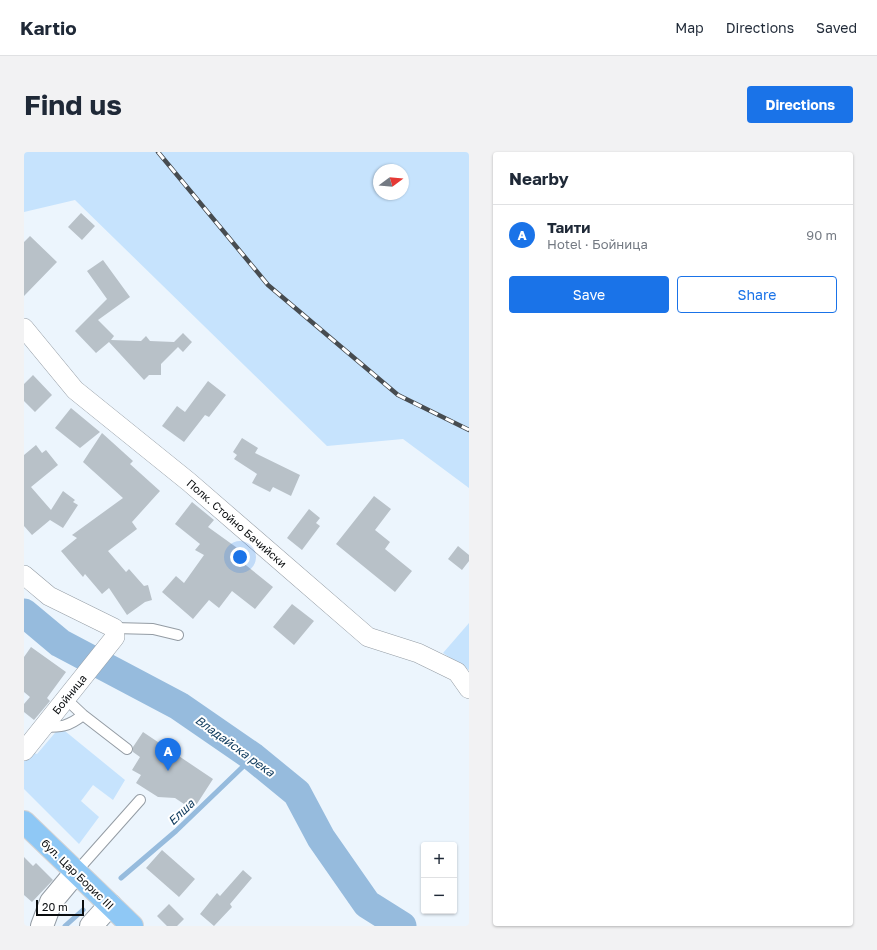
<!DOCTYPE html>
<meta charset="utf-8">
<style>
:root{--surface:#fff;--page:#f2f2f3;--text:#1f2937;--muted:#747a83;--line:#e0e1e3;--accent:#1a73e8}
body{margin:0;font-family:"Golos Text",sans-serif;background:var(--page);color:var(--text)}
.controls{position:absolute;right:12px;bottom:12px;display:grid;overflow:hidden;border-radius:4px;box-shadow:0 1px 3px #0004}
.controls button{width:36px;height:36px;display:grid;place-items:center;padding:0;border:0;border-bottom:1px solid var(--line);background:var(--surface);color:var(--text);font:20px sans-serif}
.compass{position:absolute;left:349px;top:12px;width:36px;height:36px;border-radius:50%;background:var(--surface);box-shadow:0 1px 3px #0004;rotate:74deg}
.scale{position:absolute;left:12px;bottom:10px;width:48px;box-sizing:border-box;padding-left:4px;border:2px solid #0a0d0f;border-top:0;font-size:11px;line-height:14px;white-space:nowrap;color:#0a0d0f;-webkit-text-stroke:3px #fff;paint-order:stroke}
.you{position:absolute;left:216px;top:405px;width:14px;height:14px;margin:-10px;border:3px solid #fff;border-radius:50%;background:#1a73e8;box-shadow:0 0 0 6px #1a73e833}
.badge{display:grid;place-items:center;width:26px;height:26px;border-radius:50%;background:var(--accent);color:#fff;font-size:13px;font-weight:700}
.pin{position:absolute;translate:-50% -33px;filter:drop-shadow(0 1px 2px #0008)}
.pin::after{content:'';position:absolute;top:21px;width:14px;height:12px;background:inherit;clip-path:polygon(0 0,100% 0,50% 100%)}
.list{margin:0;padding:0;list-style:none}
h2{display:flex;justify-content:space-between;align-items:center;height:52px;margin:0;padding:0 16px;font-size:17px}
h2 small{font-size:13px;font-weight:400;color:var(--muted)}
.list li{display:grid;grid-template-columns:26px 1fr auto;gap:12px;align-items:center;box-sizing:border-box;height:60px;padding:0 16px;border-top:1px solid var(--line)}
.list b{display:block;font-size:15px;white-space:nowrap}
.list p{margin:0;font-size:13px;white-space:nowrap;color:var(--muted)}
.list em{font-size:13px;font-style:normal;color:var(--muted)}
.actions{display:flex;gap:8px;padding:12px 16px}
.actions a{flex:1;padding:9px 0;border:1px solid var(--accent);border-radius:4px;text-align:center;font-size:14px;color:var(--accent)}
.actions .main{background:var(--accent);color:#fff}
.map{position:relative;flex:none;width:445px;height:774px;overflow:hidden;border-radius:4px}
header{display:flex;align-items:center;gap:24px;box-sizing:border-box;height:56px;padding:0 20px;background:var(--surface);border-bottom:1px solid var(--line)}
header strong{font-size:19px}
nav{display:flex;gap:22px;margin-inline-start:auto;font-size:14px}
.intro{display:flex;align-items:center;justify-content:space-between;box-sizing:border-box;height:96px;padding:0 24px}
h1{margin:0;font-size:28px}
.button{padding:10px 18px;border-radius:4px;background:var(--accent);color:#fff;font-size:14px;font-weight:700}
main{display:flex;gap:24px;padding:0 24px}
aside{flex:1;background:var(--surface);border-radius:4px;box-shadow:0 1px 3px #0004}
.map>svg:first-child{display:block}
</style>
<header>
<strong>Kartio</strong>
<nav><a>Map</a><a>Directions</a><a>Saved</a></nav>
</header>
<div class="intro"><h1>Find us</h1><a class="button">Directions</a></div>
<main>
<div class="map">
<svg width="445" height="774" viewBox="0 0 445 774">
<rect width="100%" height="100%" fill="#ecf5fd"/>
<path fill="#c6e3fd" fill-rule="evenodd" d="M 0,0 L 445,0 L 445,336 L 379,287 L 303,294 L 51,48 L 0,60 ZM 355,18 L 379,18 L 379,42 L 355,42 Z
M 445,471 L 445,518 L 419,501 Z
M 36,575 L 101,628 L 89,648 L 69,633 L 57,649 L 75,665 L 55,692 L 0,637 L 0,605 L 5,599 L 13,602 Z"/>
<g fill="none" stroke-linecap="round" stroke-linejoin="round">
<path stroke="#96bbdd" stroke-width="5" d="M 97,726 L 152,679 L 229,605
M 41,774 L 59,758"/>
<path stroke="#96bbdd" stroke-width="29" d="M 0,461 L 36,491 L 155,554 L 229,605 L 273,641 L 297,686 L 343,752 L 378,774"/>
</g>
<path fill="#b8c1c8" d="M 57,61 L 71,74 L 58,88 L 44,75 Z
M 6,84 L 33,110 L 0,144 L 0,90 Z
M 79,108 L 106,145 L 74,168 L 90,184 L 87,188 L 117,189 L 122,184 L 126,189 L 150,190 L 159,181 L 168,190 L 159,200 L 154,195 L 137,212 L 137,223 L 125,223 L 120,228 L 85,190 L 72,201 L 51,179 L 83,147 L 63,119 Z
M 9,223 L 28,243 L 11,260 L 0,249 L 0,232 Z
M 184,229 L 202,243 L 185,265 L 181,263 L 160,290 L 138,274 L 153,254 L 161,260 Z
M 47,256 L 76,280 L 56,296 L 31,276 Z
M 78,281 L 109,309 L 106,312 L 136,339 L 108,370 L 113,377 L 84,399 L 102,420 L 105,417 L 120,434 L 124,433 L 128,448 L 121,450 L 103,463 L 85,436 L 78,442 L 61,422 L 59,425 L 37,399 L 53,386 L 48,383 L 99,346 L 59,310 Z
M 218,286 L 234,296 L 231,301 L 276,323 L 267,344 L 249,335 L 246,340 L 228,331 L 233,322 L 210,307 L 213,303 L 209,300 Z
M 12,293 L 18,301 L 22,298 L 34,313 L 7,335 L 27,358 L 39,339 L 51,348 L 49,350 L 54,353 L 39,376 L 26,368 L 8,383 L 0,374 L 0,303 Z
M 350,344 L 367,357 L 351,378 L 366,390 L 361,397 L 388,419 L 371,440 L 312,392 Z
M 168,350 L 190,368 L 184,375 L 223,403 L 218,410 L 249,435 L 231,457 L 208,439 L 195,456 L 185,448 L 169,467 L 138,440 L 152,424 L 160,431 L 180,403 L 171,398 L 176,392 L 151,372 Z
M 285,357 L 296,366 L 292,371 L 296,374 L 278,398 L 263,386 Z
M 434,394 L 445,403 L 445,409 L 438,418 L 424,407 Z
M 268,452 L 290,469 L 270,493 L 249,475 Z
M 7,495 L 42,520 L 23,546 L 26,549 L 10,568 L 0,560 L 0,552 L 6,545 L 0,540 L 0,505 Z
M 119,580 L 189,627 L 169,658 L 151,646 L 134,645 L 112,631 L 117,623 L 108,618 L 116,605 L 109,600 L 109,595 Z
M 138,698 L 171,727 L 155,745 L 122,716 Z
M 0,705 L 9,714 L 12,711 L 29,728 L 8,750 L 0,743 Z
M 219,718 L 228,726 L 206,752 L 208,755 L 190,774 L 176,762 L 193,741 L 196,744 Z
M 145,752 L 160,767 L 153,774 L 143,774 L 133,764 Z"/>
<g fill="none" stroke-linecap="round" stroke-linejoin="round">
<g stroke="#949ca4" stroke-width="12">
<path id="service" d="M 90,476 L 129,477 L 154,483
M 41,546 L 59,563 L 103,597
M 19,575 C 37,575 44,575 59,563
M 52,720 L 116,648"/>
</g>
<g stroke="#949ca4" stroke-width="20">
<path id="minor" d="M 0,176 L 51,238 L 165,330 L 344,485 L 394,501 L 433,520 L 445,537
M 0,423 L 25,444 L 90,476 L 91,485 L 0,599"/>
</g>
<g stroke="#949ca4" stroke-width="24">
<path id="secondary" d="M 18,774 L 27,750 L 52,720
M 67,774 L 86,753"/>
</g>
<g stroke="#d3d3d4" stroke-width="24">
<path id="primary" d="M 0,670 L 108,774"/>
</g>
<use href="#service" stroke="#fff" stroke-width="10"/>
<use href="#minor" stroke="#fff" stroke-width="19"/>
<use href="#secondary" stroke="#fff" stroke-width="22"/>
<use href="#primary" stroke="#8fc8f5" stroke-width="22"/>
<g stroke="#474c50" stroke-width="4.5">
<path id="rail" d="M 134,0 L 244,133 L 374,243 L 445,278"/>
</g>
<use href="#rail" stroke="#fff" stroke-width="3" stroke-dasharray="9" stroke-linecap="butt"/>
</g>
<g text-anchor="middle" dominant-baseline="central" stroke-width="4" stroke-linejoin="round" paint-order="stroke">
<g font-size="11" fill="#0a0d0f" stroke="#fff">
<text transform="translate(213 371) rotate(41)">Полк. Стойно Бачийски</text>
<text transform="translate(45 542) rotate(-51)">Бойница</text>
<text transform="translate(54 722) rotate(44)">бул. Цар Борис III</text>
</g>
<g font-size="12" font-style="italic" fill="#133e60" stroke="#fff">
<text transform="translate(211 594) rotate(36)">Владайска река</text>
<text transform="translate(157 660) rotate(-44)">Елша</text>
</g>
</g>
</svg>
<div class="controls">
<button>+</button>
<button>−</button>
</div>
<svg class="compass" viewBox="-18 -18 36 36"><path d="M0-13l5 13h-10z" fill="#e53935"/><path d="M0 13l5-13h-10z" fill="#747a83"/></svg>
<div class="scale">20 m</div>
<div class="you"></div>
<div class="pin badge" style="left:144px;top:619px">A</div>
</div>
<aside>
<h2>Nearby<small></small></h2>
<ul class="list">
<li><span class="badge">A</span><div><b>Таити</b><p>Hotel · Бойница</p></div><em>90 m</em></li>
</ul>
<div class="actions"><a class="main">Save</a><a>Share</a></div>
</aside>
</main>
